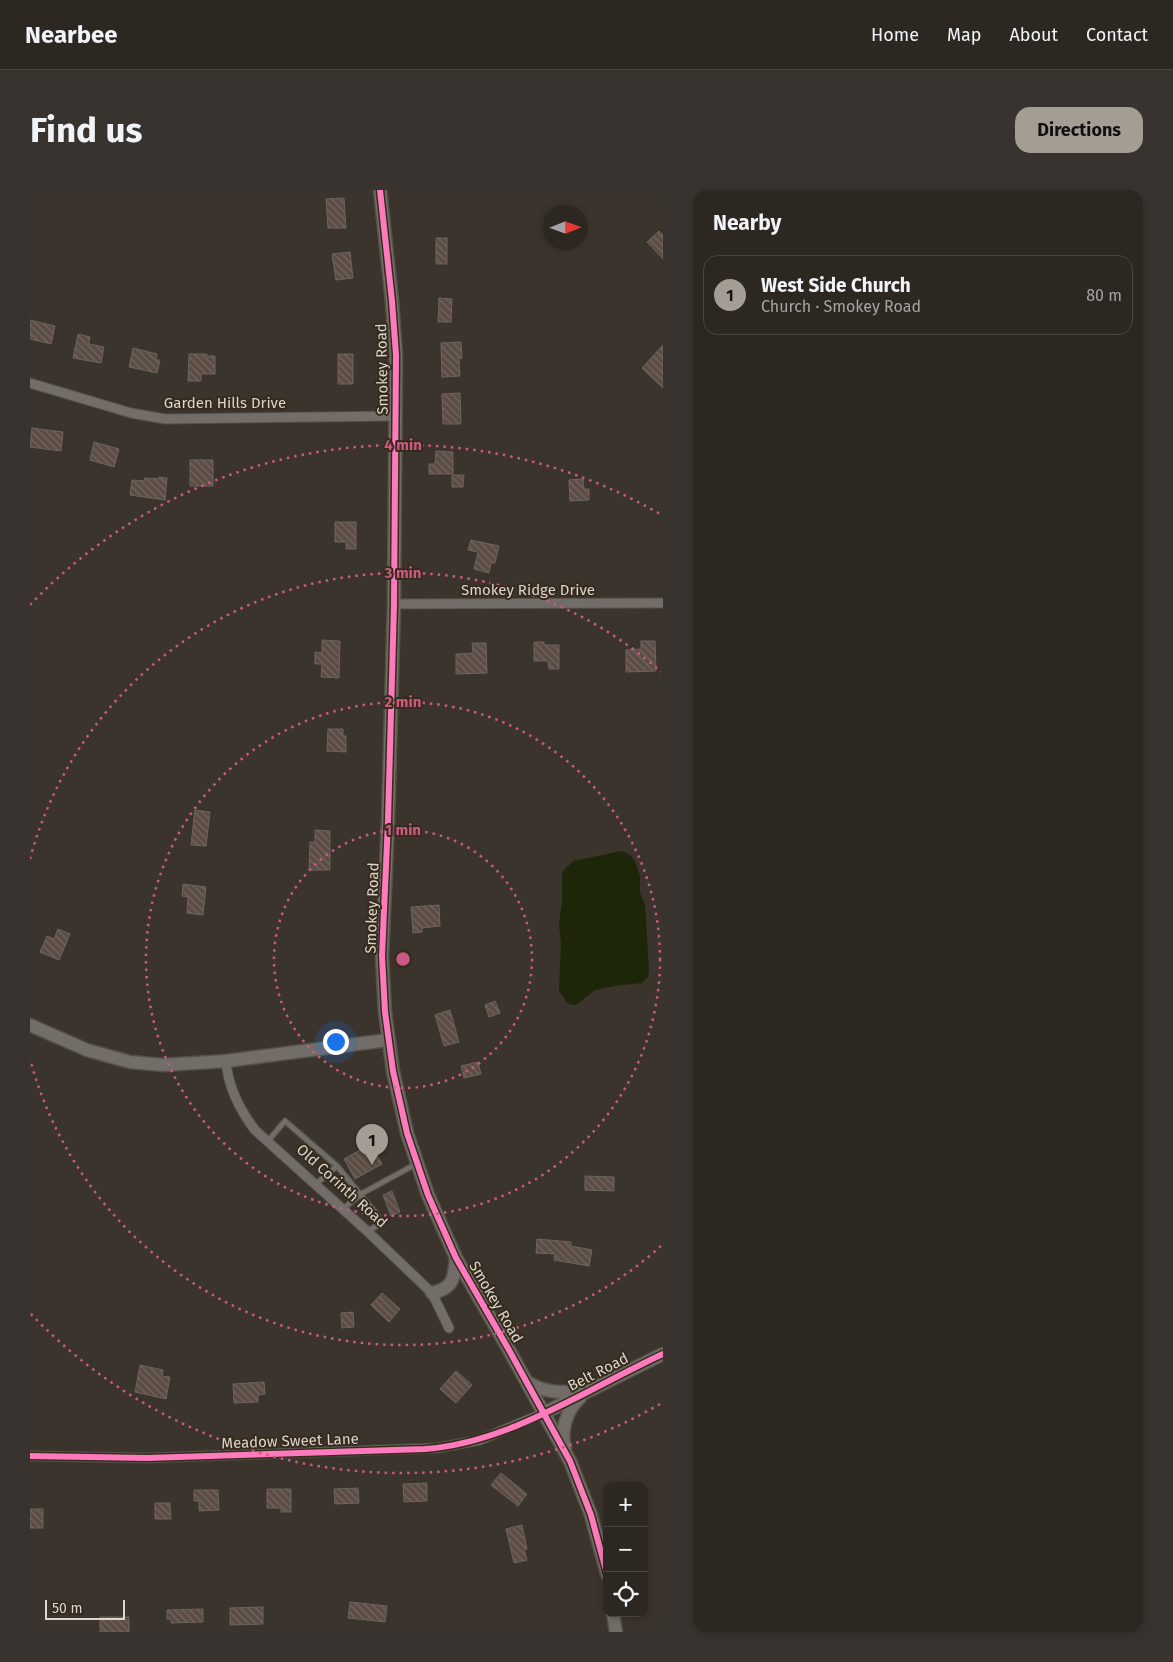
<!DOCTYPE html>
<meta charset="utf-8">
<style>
:root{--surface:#2c2721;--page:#38332e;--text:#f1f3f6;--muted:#a6a5a5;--line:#48443f;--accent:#a49d94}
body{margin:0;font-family:"Fira Sans",sans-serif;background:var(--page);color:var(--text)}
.controls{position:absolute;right:15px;bottom:15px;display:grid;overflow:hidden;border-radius:10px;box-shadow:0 2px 8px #0003}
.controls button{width:45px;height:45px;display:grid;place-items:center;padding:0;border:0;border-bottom:1px solid var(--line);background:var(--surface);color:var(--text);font:25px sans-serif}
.compass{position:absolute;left:513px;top:15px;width:45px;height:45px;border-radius:50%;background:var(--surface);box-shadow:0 2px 8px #0003;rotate:89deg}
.scale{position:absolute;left:15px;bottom:12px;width:80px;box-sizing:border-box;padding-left:5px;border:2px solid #dcd5cc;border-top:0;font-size:14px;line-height:18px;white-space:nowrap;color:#dcd5cc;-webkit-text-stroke:4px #362b1d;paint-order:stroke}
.you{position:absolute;left:305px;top:851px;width:18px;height:18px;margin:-12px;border:4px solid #fff;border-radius:50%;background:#1a73e8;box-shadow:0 0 0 8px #1a73e833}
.badge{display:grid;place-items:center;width:32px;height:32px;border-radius:50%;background:var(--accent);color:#111;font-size:16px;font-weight:700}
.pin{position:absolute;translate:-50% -41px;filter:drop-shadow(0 1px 2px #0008)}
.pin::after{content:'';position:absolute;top:26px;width:18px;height:15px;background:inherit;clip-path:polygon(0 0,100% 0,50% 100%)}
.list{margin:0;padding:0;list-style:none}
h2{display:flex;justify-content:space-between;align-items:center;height:65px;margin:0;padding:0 20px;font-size:21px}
h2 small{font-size:16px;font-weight:400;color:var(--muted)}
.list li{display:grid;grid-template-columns:32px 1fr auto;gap:15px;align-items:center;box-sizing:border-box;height:80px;margin:0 10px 10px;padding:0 10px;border:1px solid var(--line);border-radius:15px}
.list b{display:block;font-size:19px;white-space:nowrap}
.list p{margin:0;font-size:16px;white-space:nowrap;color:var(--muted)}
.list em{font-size:16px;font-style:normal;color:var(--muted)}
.icon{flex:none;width:28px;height:28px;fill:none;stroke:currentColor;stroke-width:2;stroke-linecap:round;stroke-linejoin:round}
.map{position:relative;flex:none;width:633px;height:1442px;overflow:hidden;border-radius:15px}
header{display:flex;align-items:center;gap:30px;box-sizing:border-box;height:70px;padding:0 25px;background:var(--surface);border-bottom:1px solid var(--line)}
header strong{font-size:24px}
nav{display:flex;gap:28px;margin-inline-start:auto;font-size:18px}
.intro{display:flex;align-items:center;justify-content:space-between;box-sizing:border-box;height:120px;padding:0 30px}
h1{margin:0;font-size:35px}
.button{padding:12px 22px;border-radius:15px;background:var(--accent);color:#111;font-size:18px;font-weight:700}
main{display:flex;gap:30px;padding:0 30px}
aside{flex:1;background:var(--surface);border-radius:15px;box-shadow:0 2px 8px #0003}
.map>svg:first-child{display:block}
</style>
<header>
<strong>Nearbee</strong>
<nav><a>Home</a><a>Map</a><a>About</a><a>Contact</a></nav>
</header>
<div class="intro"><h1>Find us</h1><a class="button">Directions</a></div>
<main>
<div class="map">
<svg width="633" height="1442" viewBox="0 0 633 1442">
<defs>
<pattern id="building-back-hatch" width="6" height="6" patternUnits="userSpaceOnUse" patternTransform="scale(1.25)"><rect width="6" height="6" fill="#5c4d44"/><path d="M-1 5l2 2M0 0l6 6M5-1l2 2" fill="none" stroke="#73665e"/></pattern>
</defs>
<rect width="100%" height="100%" fill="#3b342c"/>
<path fill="#1e2609" d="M 592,661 L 600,665 L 605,671 L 610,686 L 610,702 L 615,715 L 619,780 L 618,787 L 612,793 L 585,796 L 565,800 L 546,815 L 538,814 L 529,801 L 531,754 L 529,734 L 532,712 L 532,682 L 543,671 Z"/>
<path fill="url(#building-back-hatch)" stroke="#6b645f" d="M 314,8 L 316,38 L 298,38 L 296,9 Z
M 629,41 L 633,45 L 633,69 L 617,52 Z
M 406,48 L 417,48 L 417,74 L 406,74 Z
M 320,62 L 323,88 L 306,90 L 302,64 Z
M 409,108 L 422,109 L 421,132 L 408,132 Z
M 0,130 L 25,136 L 21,154 L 0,149 Z
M 48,144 L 60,147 L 59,154 L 74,157 L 71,173 L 43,168 Z
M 431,152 L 432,168 L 429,169 L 430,186 L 412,187 L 411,153 Z
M 633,155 L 633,198 L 612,178 Z
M 103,158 L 127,164 L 126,170 L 130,170 L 127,183 L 99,177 Z
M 159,164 L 177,164 L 177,166 L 185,166 L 185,184 L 171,184 L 171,191 L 158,191 Z
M 308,164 L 323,164 L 323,194 L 308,194 Z
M 430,203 L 431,234 L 413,234 L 412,204 Z
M 2,238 L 33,242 L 31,261 L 0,257 Z
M 64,252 L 89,259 L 84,277 L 60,270 Z
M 406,261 L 423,262 L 423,284 L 399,284 L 399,274 L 405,274 Z
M 160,270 L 183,270 L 183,296 L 160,296 Z
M 422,285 L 434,285 L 433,297 L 422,297 Z
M 129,287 L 137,288 L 135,310 L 100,305 L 102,290 L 114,291 L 115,288 L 129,289 Z
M 553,289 L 554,299 L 559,299 L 559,310 L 540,311 L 539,290 Z
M 305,332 L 326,332 L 326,359 L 316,359 L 316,352 L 305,352 Z
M 441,350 L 469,356 L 465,373 L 461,373 L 459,383 L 444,379 L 448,362 L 438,360 Z
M 292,450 L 310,451 L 309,488 L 291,487 L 292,474 L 285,474 L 285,462 L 292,463 Z
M 611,451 L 625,451 L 626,481 L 596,482 L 596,460 L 611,459 Z
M 504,452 L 514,452 L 514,455 L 529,455 L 529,479 L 519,479 L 518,471 L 504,471 Z
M 442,453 L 456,453 L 457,483 L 426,484 L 426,464 L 443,463 Z
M 298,539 L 313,539 L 313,546 L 316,546 L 316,562 L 297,561 Z
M 165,620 L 180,622 L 176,656 L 161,655 Z
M 285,640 L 300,641 L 300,680 L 279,680 L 280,652 L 285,652 Z
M 153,694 L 176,697 L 173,725 L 157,723 L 158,707 L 152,706 Z
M 409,715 L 410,736 L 392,738 L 392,742 L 383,743 L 381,717 Z
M 28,739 L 40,744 L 29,770 L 10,762 L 17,746 L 24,749 Z
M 465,811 L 470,823 L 459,827 L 455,815 Z
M 420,820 L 429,852 L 414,856 L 405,825 Z
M 448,872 L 451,884 L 434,888 L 431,876 Z
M 341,954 L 352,974 L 325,989 L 314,969 Z
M 555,986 L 584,987 L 584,1001 L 555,1000 Z
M 362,1001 L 370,1022 L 361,1026 L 353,1005 Z
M 507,1049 L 541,1052 L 541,1056 L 562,1060 L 559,1076 L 524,1070 L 525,1064 L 506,1063 Z
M 352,1103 L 370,1119 L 359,1132 L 341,1115 Z
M 323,1122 L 324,1137 L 312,1138 L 311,1123 Z
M 110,1175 L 133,1180 L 132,1186 L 140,1187 L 136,1209 L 105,1202 Z
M 426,1181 L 442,1195 L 426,1213 L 410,1199 Z
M 234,1192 L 235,1204 L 228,1205 L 228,1212 L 204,1213 L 203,1194 Z
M 471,1283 L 497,1304 L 488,1316 L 461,1295 Z
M 397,1293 L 397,1311 L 374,1312 L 373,1294 Z
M 328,1298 L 329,1313 L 305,1314 L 304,1299 Z
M 237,1299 L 261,1299 L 261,1322 L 251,1322 L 251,1318 L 237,1318 Z
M 164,1300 L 188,1300 L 189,1320 L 169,1321 L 169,1311 L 164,1311 Z
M 125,1313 L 140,1313 L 141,1329 L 125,1329 Z
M 0,1319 L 13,1319 L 13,1338 L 0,1338 Z
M 492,1335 L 497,1359 L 494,1360 L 497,1370 L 484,1373 L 476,1339 Z
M 320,1412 L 357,1416 L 355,1432 L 318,1428 Z
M 233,1417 L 233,1434 L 200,1435 L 200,1418 Z
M 173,1419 L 173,1432 L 141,1433 L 141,1429 L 137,1429 L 137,1420 Z
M 70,1427 L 99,1427 L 99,1442 L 70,1442 Z"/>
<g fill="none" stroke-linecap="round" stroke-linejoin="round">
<g stroke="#565049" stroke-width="7">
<path id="lane" d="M 238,951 L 255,931 L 307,976 L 348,1026 L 349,1035 L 337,1041
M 286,994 L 307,976
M 313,1019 L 331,1004 L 386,974"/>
</g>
<g stroke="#565049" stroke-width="11">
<path id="street" d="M 0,193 L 101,223 L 135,229 L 365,226
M 364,414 L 633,413
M 196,871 C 198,897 209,919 225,940 L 337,1041 L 402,1103 L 419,1138
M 0,1266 L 117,1268 L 407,1258 L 450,1250 L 514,1223"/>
</g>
<g stroke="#565049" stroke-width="15">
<path id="secondary" d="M 350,0 L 362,111 L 366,165 L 364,414 L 358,631 L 352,766 L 355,822 L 363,881 L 377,943 L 398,1005 L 426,1068 L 479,1160 L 540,1271 L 561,1325 L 577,1384
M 0,835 L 57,860 L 100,872 L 133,875 L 196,871 L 358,850
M 402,1103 C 424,1098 424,1088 426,1068
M 497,1192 C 515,1203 531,1203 552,1201
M 514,1223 L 633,1164
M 535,1258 C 530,1241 537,1219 550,1208
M 583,1423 L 586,1442"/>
</g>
<use href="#lane" stroke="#726d68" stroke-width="4.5"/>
<use href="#street" stroke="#726d68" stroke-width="9"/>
<use href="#secondary" stroke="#726d68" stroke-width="12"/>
<g stroke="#362b1d" stroke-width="9">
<path id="cycleway" d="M 350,0 L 362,111 L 366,165 L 364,414 L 358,631 L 352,766 L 355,822 L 363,881 L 377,943 L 398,1005 L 426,1068 L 479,1160 L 540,1271 L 561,1325 L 577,1384
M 0,1266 L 117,1268 L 395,1259 C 479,1253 557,1199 633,1164"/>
</g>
<use href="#cycleway" stroke="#fd7abc" stroke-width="6"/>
</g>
<g fill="none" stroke="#cb5a83" stroke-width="2.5" stroke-dasharray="2.5 5">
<circle cx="373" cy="769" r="129"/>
<circle cx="373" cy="769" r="257"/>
<path d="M631 1056A386 386 0 0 1 0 869M0 669A386 386 0 0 1 631 482"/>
<path d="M630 1214A514 514 0 0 1 0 1123M0 415A514 514 0 0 1 630 324"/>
</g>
<g text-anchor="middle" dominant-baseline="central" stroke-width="4" stroke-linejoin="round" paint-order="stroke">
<g font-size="15" fill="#dcd5cc" stroke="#362b1d">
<text transform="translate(352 179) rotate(-91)">Smokey Road</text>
<text x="195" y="213">Garden Hills Drive</text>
<text x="498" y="400">Smokey Ridge Drive</text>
<text transform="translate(342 718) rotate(-88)">Smokey Road</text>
<text transform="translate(312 996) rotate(42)">Old Corinth Road</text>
<text transform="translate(466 1112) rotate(60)">Smokey Road</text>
<text transform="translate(568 1182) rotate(-27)">Belt Road</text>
<text transform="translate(260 1251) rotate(-2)">Meadow Sweet Lane</text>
</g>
</g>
<circle cx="373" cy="769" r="8" fill="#cb5a83" stroke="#362b1d" stroke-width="2.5"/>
<g font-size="15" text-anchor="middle" font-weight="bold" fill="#cb5a83" stroke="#362b1d" stroke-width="4" stroke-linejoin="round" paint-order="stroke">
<text x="373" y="260">4 min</text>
<text x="373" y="388">3 min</text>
<text x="373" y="517">2 min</text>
<text x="373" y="645">1 min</text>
</g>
</svg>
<div class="controls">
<button>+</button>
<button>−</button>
<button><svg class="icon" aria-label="locate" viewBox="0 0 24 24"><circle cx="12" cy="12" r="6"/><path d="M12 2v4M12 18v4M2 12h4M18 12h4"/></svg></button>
</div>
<svg class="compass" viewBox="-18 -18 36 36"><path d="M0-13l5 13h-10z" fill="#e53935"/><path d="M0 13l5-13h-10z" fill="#a6a5a5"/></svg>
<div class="scale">50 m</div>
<div class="you"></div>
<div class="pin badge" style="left:342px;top:975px">1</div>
</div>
<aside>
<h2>Nearby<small></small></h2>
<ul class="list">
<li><span class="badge">1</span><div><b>West Side Church</b><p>Church · Smokey Road</p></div><em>80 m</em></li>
</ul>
</aside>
</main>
